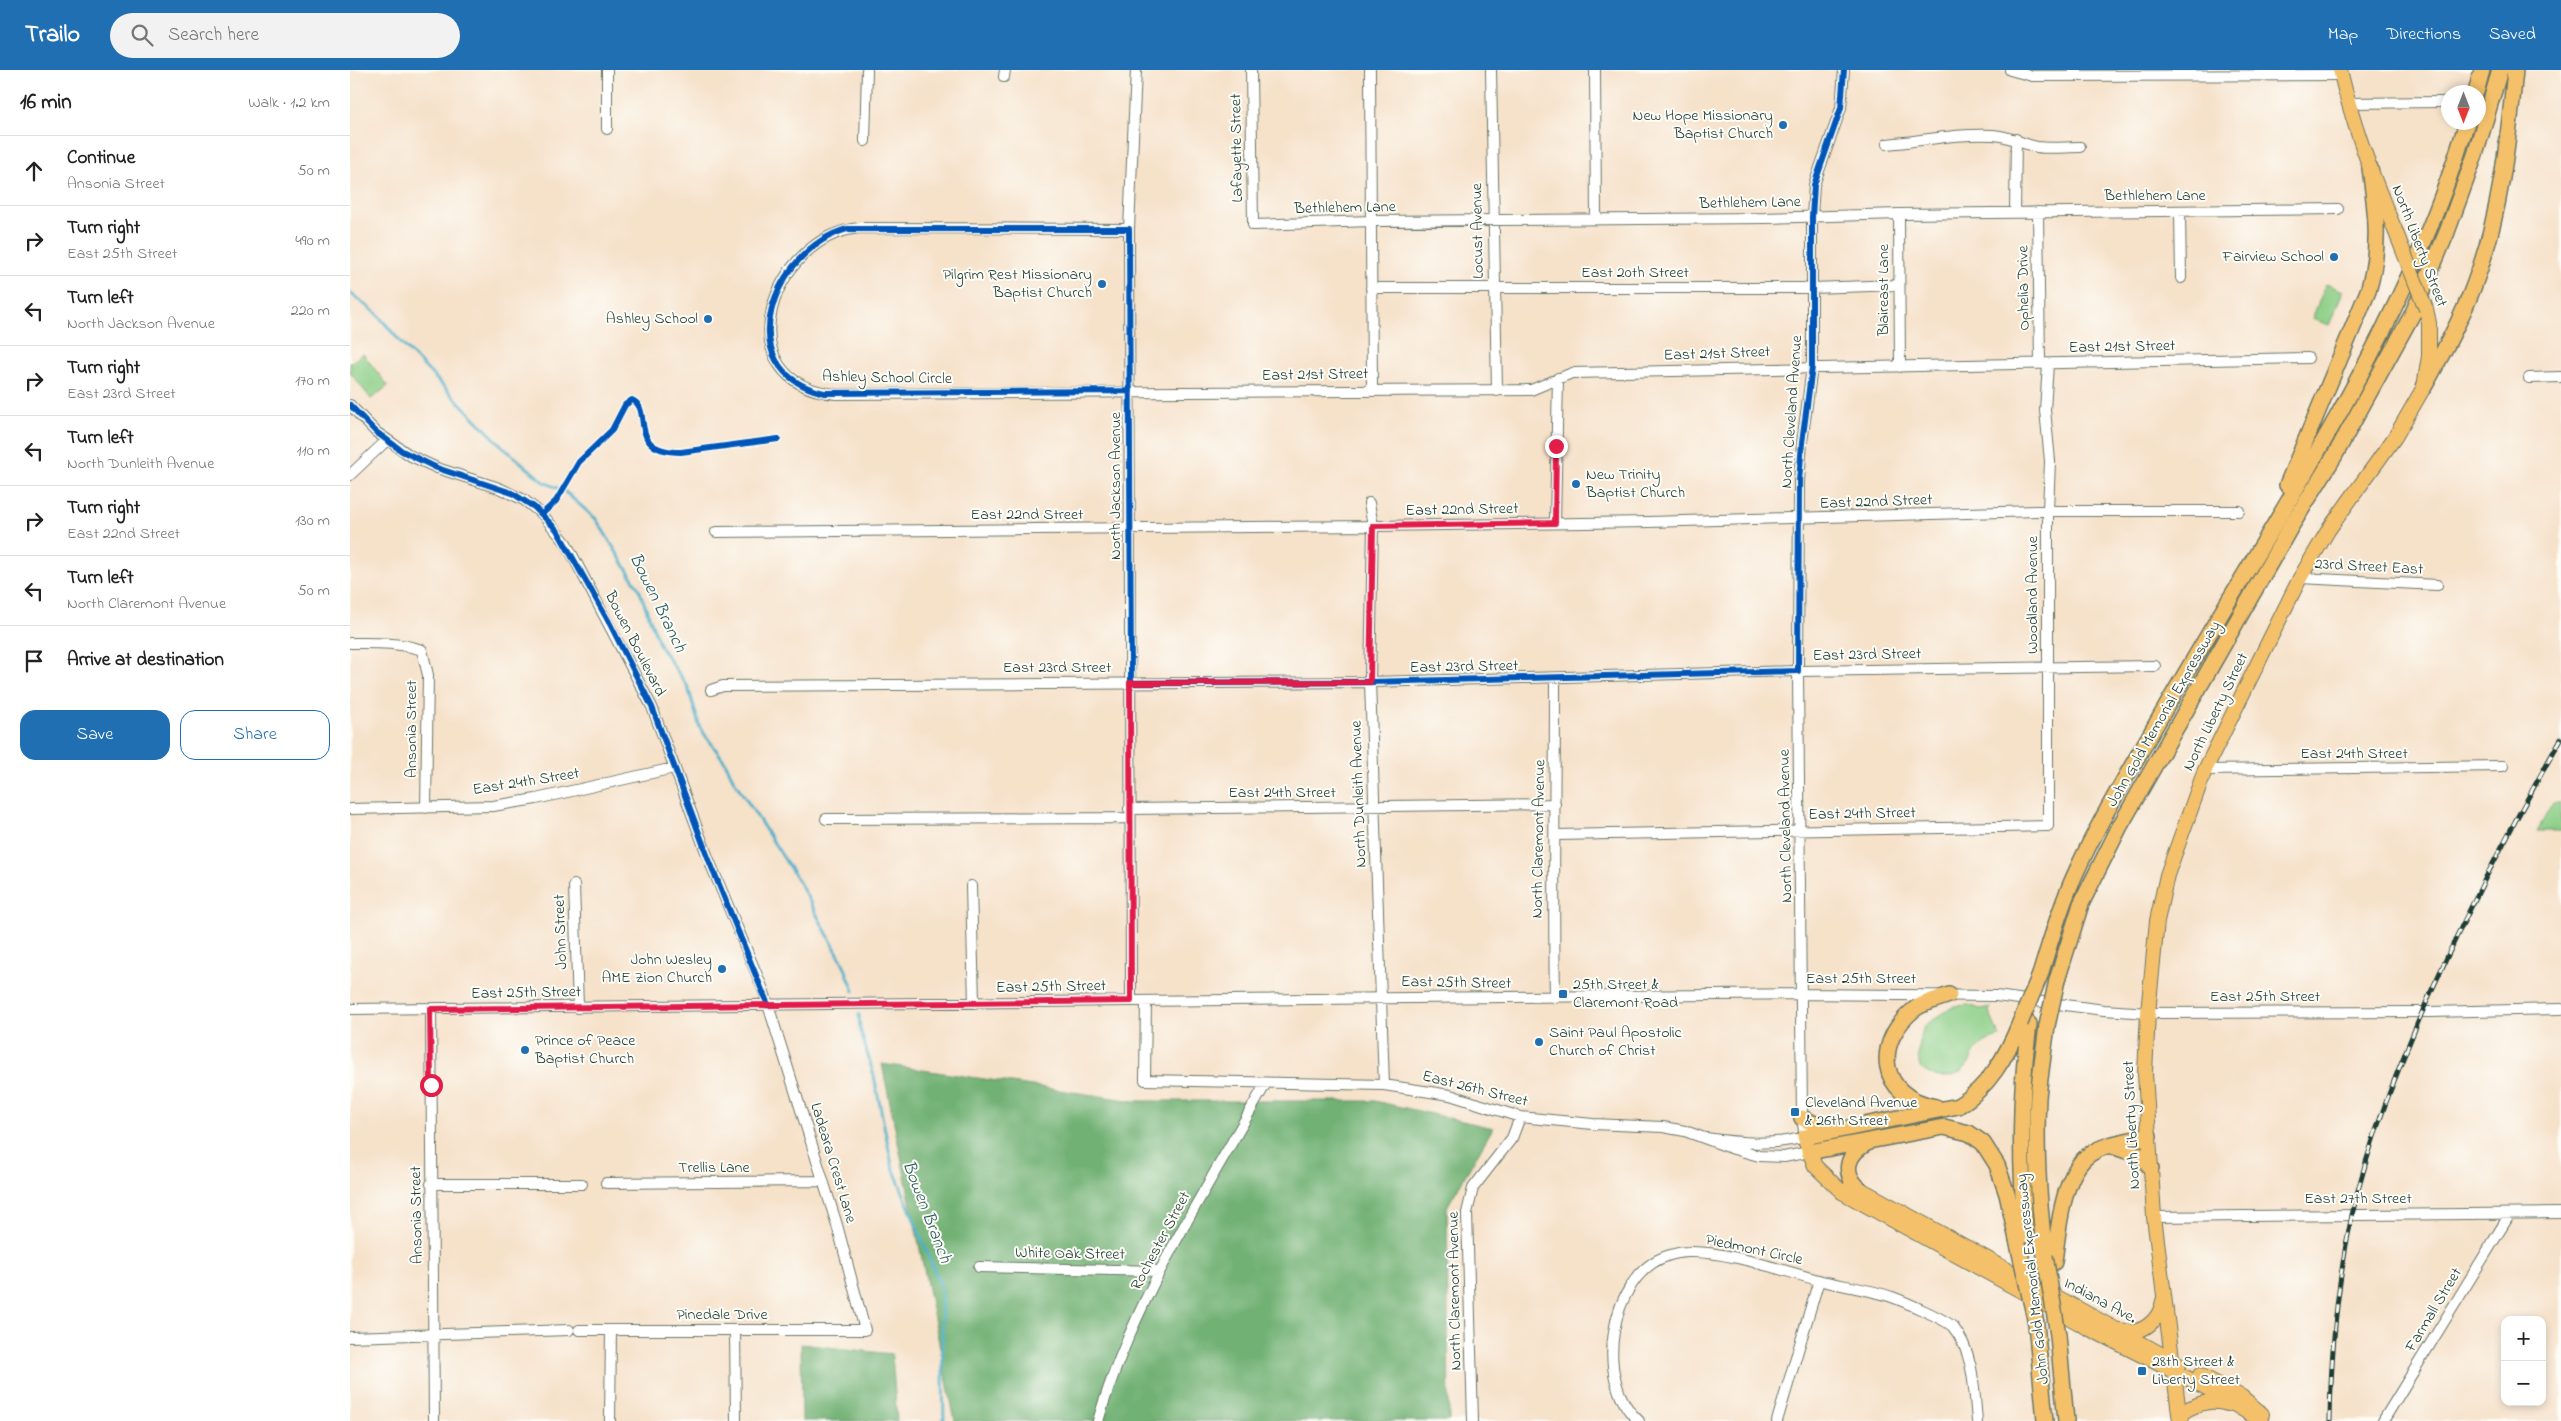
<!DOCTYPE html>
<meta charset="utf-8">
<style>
:root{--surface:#fff;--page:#f2f2f2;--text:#222;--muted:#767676;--line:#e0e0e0;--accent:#1f6fb2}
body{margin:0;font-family:"Indie Flower",sans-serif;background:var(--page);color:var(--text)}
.controls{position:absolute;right:15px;bottom:15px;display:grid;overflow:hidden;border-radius:10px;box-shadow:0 2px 8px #0003}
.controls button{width:45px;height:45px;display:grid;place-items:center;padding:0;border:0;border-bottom:1px solid var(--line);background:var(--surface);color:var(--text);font:25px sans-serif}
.compass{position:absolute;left:2091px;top:15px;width:45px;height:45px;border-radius:50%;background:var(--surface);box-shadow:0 2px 8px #0003;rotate:180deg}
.stop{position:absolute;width:15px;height:15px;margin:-11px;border:4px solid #e11d48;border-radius:50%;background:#fff}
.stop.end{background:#e11d48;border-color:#fff;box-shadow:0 1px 5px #0008}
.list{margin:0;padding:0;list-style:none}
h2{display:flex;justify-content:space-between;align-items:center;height:65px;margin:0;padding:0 20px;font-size:21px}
h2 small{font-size:16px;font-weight:400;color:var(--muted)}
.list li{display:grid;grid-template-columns:32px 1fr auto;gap:15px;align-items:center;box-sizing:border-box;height:70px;padding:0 20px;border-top:1px solid var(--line)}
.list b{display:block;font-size:19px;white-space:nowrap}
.list p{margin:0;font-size:16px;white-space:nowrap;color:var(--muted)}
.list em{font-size:16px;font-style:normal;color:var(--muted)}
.actions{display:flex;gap:10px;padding:15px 20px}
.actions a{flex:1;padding:11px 0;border:1px solid var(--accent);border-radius:15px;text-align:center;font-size:18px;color:var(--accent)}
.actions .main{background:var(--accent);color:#fff}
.icon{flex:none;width:28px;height:28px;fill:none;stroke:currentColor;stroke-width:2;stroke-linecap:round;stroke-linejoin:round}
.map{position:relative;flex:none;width:2211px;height:1351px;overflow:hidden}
header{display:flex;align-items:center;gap:30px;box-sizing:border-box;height:70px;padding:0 25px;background:var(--accent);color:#fff}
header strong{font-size:24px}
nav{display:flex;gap:28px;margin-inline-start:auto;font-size:18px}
.search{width:350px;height:45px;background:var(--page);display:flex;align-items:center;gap:12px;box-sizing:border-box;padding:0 18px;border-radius:28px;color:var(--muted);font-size:19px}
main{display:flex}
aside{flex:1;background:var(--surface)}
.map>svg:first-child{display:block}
</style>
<header>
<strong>Trailo</strong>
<div class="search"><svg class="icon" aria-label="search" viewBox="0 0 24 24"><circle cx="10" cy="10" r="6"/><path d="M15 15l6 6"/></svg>Search here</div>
<nav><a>Map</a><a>Directions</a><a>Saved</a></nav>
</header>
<main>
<aside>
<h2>16 min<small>Walk · 1.2 km</small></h2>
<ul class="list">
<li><svg class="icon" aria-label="ahead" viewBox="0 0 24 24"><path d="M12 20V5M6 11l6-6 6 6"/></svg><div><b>Continue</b><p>Ansonia Street</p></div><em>50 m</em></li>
<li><svg class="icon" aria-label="right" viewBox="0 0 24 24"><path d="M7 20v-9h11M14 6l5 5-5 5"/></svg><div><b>Turn right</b><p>East 25th Street</p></div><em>490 m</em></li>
<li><svg class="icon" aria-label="left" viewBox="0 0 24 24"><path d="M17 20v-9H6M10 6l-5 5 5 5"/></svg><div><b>Turn left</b><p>North Jackson Avenue</p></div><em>220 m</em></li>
<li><svg class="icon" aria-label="right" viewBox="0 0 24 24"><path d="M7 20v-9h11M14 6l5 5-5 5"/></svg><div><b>Turn right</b><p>East 23rd Street</p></div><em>170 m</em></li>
<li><svg class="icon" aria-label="left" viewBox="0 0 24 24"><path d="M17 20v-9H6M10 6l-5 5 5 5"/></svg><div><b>Turn left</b><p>North Dunleith Avenue</p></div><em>110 m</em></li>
<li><svg class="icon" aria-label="right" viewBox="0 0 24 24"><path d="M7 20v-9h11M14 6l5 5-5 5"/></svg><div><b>Turn right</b><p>East 22nd Street</p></div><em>130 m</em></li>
<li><svg class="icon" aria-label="left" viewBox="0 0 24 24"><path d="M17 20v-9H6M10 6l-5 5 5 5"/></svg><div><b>Turn left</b><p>North Claremont Avenue</p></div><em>50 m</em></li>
<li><svg class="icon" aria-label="arrive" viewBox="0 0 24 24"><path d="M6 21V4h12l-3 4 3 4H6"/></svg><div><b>Arrive at destination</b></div></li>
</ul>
<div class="actions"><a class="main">Save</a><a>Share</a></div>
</aside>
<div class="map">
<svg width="2211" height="1351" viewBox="0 0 2211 1351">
<rect width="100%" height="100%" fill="#fdfcf7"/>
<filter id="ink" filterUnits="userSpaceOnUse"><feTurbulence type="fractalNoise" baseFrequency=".02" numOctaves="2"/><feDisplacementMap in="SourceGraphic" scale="10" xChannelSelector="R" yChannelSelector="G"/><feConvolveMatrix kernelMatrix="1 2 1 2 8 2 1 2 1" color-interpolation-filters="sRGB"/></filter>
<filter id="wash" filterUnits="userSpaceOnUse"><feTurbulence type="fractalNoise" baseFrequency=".0096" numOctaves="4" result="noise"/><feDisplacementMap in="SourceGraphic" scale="20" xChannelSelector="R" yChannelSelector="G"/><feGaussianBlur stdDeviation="1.12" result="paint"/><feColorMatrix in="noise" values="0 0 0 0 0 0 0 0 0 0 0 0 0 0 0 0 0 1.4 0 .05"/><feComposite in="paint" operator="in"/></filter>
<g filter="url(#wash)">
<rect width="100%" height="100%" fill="#f6e1c9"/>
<path fill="#8cce86" stroke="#56865d" d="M 1976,214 L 1993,221 L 1979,255 L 1962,249 Z
M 13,284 L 38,316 L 21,329 L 0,302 L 0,293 Z
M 2203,733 L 2211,733 L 2211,761 L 2187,761 Z
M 1619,935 L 1630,939 L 1640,937 L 1639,942 L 1650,967 C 1642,969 1635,971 1629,977 C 1624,981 1622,988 1619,993 C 1608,1009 1589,1011 1574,1001 C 1563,994 1571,967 1574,956 L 1604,936 Z"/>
<path fill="#71b173" stroke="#487754" d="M 532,994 L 784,1031 L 1025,1031 L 1143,1058 L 1097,1137 L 1099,1351 L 605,1351 Z
M 451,1274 L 542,1284 L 547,1351 L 452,1351 Z"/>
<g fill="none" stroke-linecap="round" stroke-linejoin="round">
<path stroke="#4bb0ca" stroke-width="3" d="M 0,223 L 27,244 L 53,275 L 154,378 L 194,412 L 214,421 L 246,449 L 289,519 L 310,576 L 338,617 L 350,658 L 375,692 L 383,709 L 449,812 L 493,893 L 504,921
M 509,945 L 510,959 L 524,1006 L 542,1095 L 591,1217 L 594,1351"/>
</g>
</g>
<g filter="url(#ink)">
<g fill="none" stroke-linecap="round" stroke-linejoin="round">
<g stroke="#6a7668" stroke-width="12">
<path id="minor" d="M 901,0 L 903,155 L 1021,151 L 1415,148 L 1549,144 L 1988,139
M 1020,0 L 1022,319
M 1141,0 L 1147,321
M 1245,0 L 1246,149
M 1660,0 L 1682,6 L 1991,5
M 654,7 L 655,0
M 1998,33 L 2091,32
M 257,59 L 257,0
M 515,71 L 517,0
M 1537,74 C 1573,71 1606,63 1643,65 C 1660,66 1672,74 1687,77 C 1700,79 1716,77 1730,77
M 1830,141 L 1831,208
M 1688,142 L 1690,293
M 1665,143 L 1666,69
M 1549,144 L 1550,297
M 779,159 L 510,158 C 422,165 371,313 486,324 L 1181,320 L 1222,303 L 1958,288
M 1021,218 L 1462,218 L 1549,215
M 2179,308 L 2211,307
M 0,335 L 26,362 L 61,386 L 87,398 L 149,418 L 174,430 L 192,444 L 216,473 L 302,637 L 359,790 L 414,922 L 487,1155 L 515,1260 L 229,1260
M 0,405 L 36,371
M 1019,433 L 1023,456 L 1020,612 L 1034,1015
M 1205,453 L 1208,308
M 366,462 L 1023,456 L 1299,452 L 1687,441 L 1889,441
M 1950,508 L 2087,515
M 0,573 C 25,573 48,572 72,580 L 78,605 L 76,738
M 1205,609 C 1205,715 1203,822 1205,928
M 361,620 L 373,616 L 1020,612 L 1448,601 L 1805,596
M 1855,700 L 2153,696
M 0,739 L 143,736 L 186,729 L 324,698
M 779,739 L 1205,734
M 476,749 L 779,748
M 1206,765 L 1698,756 L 1698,441 L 1700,391 L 1695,340 L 1698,294
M 224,815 L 228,938
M 621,816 L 624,933
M 781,931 L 779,159 L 786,0
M 796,931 L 795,1010 L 1034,1015 L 1100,1025 L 1170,1047 L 1243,1054 L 1313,1057 L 1335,1061 L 1384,1079 L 1409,1086 L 1434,1087 L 1459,1082
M 0,939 L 1452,924 L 1646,926 L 1754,940 L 1798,943 L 2080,942 L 2211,939
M 81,939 L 84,1351
M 1356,1068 C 1390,1073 1422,1076 1455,1067 L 1452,1048 L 1448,601 L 1449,411 L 1452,373 L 1462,297 L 1462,147 L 1464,115 L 1491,38 L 1494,0
M 256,1113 L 472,1111
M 81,1114 L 232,1114
M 1804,1147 L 2211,1143
M 629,1197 L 810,1201
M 385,1260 L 386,1351
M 0,1267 L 219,1260
M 260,1351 L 261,1260
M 748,1351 C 783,1230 855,1122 916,1013
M 1123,1351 L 1117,1143 L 1123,1118 L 1162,1068 L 1170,1047
M 1289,1351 C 1243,1313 1259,1205 1317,1186 C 1323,1184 1332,1182 1339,1182 C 1377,1181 1430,1200 1468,1210 C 1492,1216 1519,1219 1542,1227 C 1553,1231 1597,1250 1603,1257 C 1624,1282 1624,1320 1627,1351
M 1427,1351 L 1469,1210
M 2033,1351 L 2160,1144"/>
</g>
<g stroke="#6a7668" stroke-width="16">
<path id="major" d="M 1990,0 C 2003,55 2023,109 2045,160
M 1456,1073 L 1465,1096 L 1492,1122 L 1738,1258 L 1855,1317 L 1912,1351
M 1501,1114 L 1829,1294
M 1771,1260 C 1791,1267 1810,1250 1813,1231
M 1850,1305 L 1892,1327 L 1912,1344
M 1830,1351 L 1804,1147 L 1795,1003 L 1798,943 L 1807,851 L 1817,805 L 1855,700 L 1950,508 L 1979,459 L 2045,367 L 2074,317 L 2079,286 L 2079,253 L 2076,239
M 1831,1351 L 1834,1341 C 1849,1333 1861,1329 1878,1334"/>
</g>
<g stroke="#6a7668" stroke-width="18">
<path id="highway" d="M 2126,22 L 2132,0
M 2074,317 C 2092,284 2110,252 2123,218 C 2150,148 2158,74 2165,0
M 1937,415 L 2018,221 C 2031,179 2026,141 2020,98
M 1690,905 C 1700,873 1709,840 1723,809 C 1750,748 1786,690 1819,632 C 1927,444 2055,262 2117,52
M 1707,910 L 1731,834 L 1770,756 L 1940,458 L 1985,385 L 2063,243 L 2097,162 L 2125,85 L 2150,0
M 1586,1037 C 1528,1027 1522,972 1566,938 C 1575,932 1589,929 1599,925
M 1452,1048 L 1469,1056 L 1485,1058
M 1455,1067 L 1608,1036 C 1639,1017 1656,987 1670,953
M 1762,1076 L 1791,1086 L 1801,1098
M 1459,1082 L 1594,1057 L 1619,1063 L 1633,1073 L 1647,1095 L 1657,1124 L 1668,1174
M 1510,1119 C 1491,1103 1497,1084 1517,1073
M 1676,1172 C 1670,1095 1669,1030 1679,954
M 1695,1186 C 1689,1134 1685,1081 1688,1028 C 1690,1004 1694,980 1697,956
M 1704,1192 C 1708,1162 1712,1103 1740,1084 C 1756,1073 1780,1071 1799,1066
M 1686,1253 L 1695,1351
M 1708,1265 L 1716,1351"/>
</g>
<use href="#minor" stroke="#fff" stroke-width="10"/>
<use href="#major" stroke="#f4c16b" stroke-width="14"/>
<use href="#highway" stroke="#f4c16b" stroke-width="15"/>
<g stroke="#1f3d34" stroke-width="5">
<path id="rail" d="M 1980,1351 C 1981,1281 1987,1213 2002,1145 C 2019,1069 2049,996 2080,924 C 2119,837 2163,752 2211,669"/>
</g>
<use href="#rail" stroke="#fdfcf7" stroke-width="3" stroke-dasharray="9" stroke-linecap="butt"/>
<g stroke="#6a7668" stroke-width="16" stroke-linecap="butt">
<path id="major-bridge" d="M 2045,160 L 2076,239"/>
</g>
<g stroke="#6a7668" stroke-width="18" stroke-linecap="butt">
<path id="highway-bridge" d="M 1670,953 L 1690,905
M 1697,956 L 1707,910
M 1668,1174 L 1686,1253
M 1695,1186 L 1708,1265"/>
</g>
<use href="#major-bridge" stroke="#f4c16b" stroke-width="14"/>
<use href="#highway-bridge" stroke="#f4c16b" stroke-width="15"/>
<g stroke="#fdfcf7" stroke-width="9">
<path id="cycleway" d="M 780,321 L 474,323 C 377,300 423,180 497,159 L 779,159 L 781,613 L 1020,612 L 1448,601 L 1449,411 L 1452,373 L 1462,297 L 1462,147 L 1464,115 L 1491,38 L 1494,0
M 0,335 L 26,362 L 52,381 L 87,398 L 162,423 L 184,437 L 207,460 L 259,552 L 302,637 L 359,790 L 418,935
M 192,444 L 206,431 L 229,392 L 262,360 L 275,335 L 282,330 C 304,339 275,382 331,382 L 428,369"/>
</g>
<use href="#cycleway" stroke="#0057b8" stroke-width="6"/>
</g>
</g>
<g fill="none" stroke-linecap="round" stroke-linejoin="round" filter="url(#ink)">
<path stroke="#e11d48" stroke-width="6" d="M 81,1015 L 80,939 L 781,931 L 780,613 L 1020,612 L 1023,456 L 1205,453 L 1206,376"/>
</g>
<g fill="#1f6fb2" stroke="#fdfcf7" stroke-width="2">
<circle cx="1433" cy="55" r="5"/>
<circle cx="1984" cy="187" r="5"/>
<circle cx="752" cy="214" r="5"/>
<circle cx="358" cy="249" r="5"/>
<circle cx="1226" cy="414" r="5"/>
<circle cx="372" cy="899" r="5"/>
<rect x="1208" y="919" width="10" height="10" rx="2.5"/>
<circle cx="1189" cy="972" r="5"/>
<circle cx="175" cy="980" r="5"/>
<rect x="1440" y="1037" width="10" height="10" rx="2.5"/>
<rect x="1787" y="1296" width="10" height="10" rx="2.5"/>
</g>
<g text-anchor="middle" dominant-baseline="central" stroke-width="4" stroke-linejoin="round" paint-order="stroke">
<g font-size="16" fill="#1f3d34" stroke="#fdfcf7" text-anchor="start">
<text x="1423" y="46" text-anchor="end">New Hope Missionary<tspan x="1423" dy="18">Baptist Church</tspan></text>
<text x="1974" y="187" text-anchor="end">Fairview School</text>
<text x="742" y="205" text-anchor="end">Pilgrim Rest Missionary<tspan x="742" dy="18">Baptist Church</tspan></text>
<text x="348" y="249" text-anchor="end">Ashley School</text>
<text x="1236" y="405">New Trinity<tspan x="1236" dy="18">Baptist Church</tspan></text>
<text x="362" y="890" text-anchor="end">John Wesley<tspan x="362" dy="18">AME Zion Church</tspan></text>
<text x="1223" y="915">25th Street &amp;<tspan x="1223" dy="18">Claremont Road</tspan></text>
<text x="1199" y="963">Saint Paul Apostolic<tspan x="1199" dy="18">Church of Christ</tspan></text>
<text x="185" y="971">Prince of Peace<tspan x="185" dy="18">Baptist Church</tspan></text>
<text x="1455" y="1033">Cleveland Avenue<tspan x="1455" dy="18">&amp; 26th Street</tspan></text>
<text x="1802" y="1292">28th Street &amp;<tspan x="1802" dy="18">Liberty Street</tspan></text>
</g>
<g font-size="16" fill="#1f3d34" stroke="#fdfcf7">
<text transform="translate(887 78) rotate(-91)">Lafayette Street</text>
<text x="1805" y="126">Bethlehem Lane</text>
<text transform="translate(1400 133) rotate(-1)">Bethlehem Lane</text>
<text transform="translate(995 138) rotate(-1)">Bethlehem Lane</text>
<text transform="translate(1128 161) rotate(-91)">Locust Avenue</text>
<text transform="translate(2069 176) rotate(69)">North Liberty Street</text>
<text x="1285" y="203">East 20th Street</text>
<text transform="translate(1674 218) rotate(-91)">Ophelia Drive</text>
<text transform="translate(1534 220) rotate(-90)">Blaireast Lane</text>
<text transform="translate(1772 277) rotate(-1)">East 21st Street</text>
<text transform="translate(1367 284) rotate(-2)">East 21st Street</text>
<text transform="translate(965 305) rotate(-1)">East 21st Street</text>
<text transform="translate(537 308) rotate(1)">Ashley School Circle</text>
<text transform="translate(1442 342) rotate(-86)">North Cleveland Avenue</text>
<text transform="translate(766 416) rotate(-90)">North Jackson Avenue</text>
<text transform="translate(1526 432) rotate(-2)">East 22nd Street</text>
<text transform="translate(1112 440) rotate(-1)">East 22nd Street</text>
<text x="677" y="445">East 22nd Street</text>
<text transform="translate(2019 497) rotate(3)">23rd Street East</text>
<text transform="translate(1683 525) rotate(-90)">Woodland Avenue</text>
<text transform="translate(285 574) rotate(63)">Bowen Boulevard</text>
<text transform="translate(1517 585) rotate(-1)">East 23rd Street</text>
<text transform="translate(1114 597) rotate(-1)">East 23rd Street</text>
<text x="707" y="598">East 23rd Street</text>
<text transform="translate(1866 642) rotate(-64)">North Liberty Street</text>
<text transform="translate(1814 644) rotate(-60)">John Gold Memorial Expressway</text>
<text transform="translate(62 659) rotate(-90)">Ansonia Street</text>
<text x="2004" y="684">East 24th Street</text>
<text transform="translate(176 712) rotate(-9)">East 24th Street</text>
<text x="932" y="723">East 24th Street</text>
<text transform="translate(1009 724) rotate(-92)">North Dunleith Avenue</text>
<text transform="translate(1512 744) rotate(-1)">East 24th Street</text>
<text transform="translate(1436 756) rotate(-91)">North Cleveland Avenue</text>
<text transform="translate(1189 769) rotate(-89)">North Claremont Avenue</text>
<text transform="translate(211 862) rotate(-92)">John Street</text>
<text x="1511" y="909">East 25th Street</text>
<text transform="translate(1106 913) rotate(1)">East 25th Street</text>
<text transform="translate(701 917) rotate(-1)">East 25th Street</text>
<text transform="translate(176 923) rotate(-1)">East 25th Street</text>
<text x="1915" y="927">East 25th Street</text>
<text transform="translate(1125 1019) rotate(14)">East 26th Street</text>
<text transform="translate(1782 1055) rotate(-93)">North Liberty Street</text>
<text transform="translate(483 1093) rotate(73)">Ladeara Crest Lane</text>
<text x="364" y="1098">Trellis Lane</text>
<text x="2008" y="1129">East 27th Street</text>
<text transform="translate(67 1145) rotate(-91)">Ansonia Street</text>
<text transform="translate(811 1171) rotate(-62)">Rochester Street</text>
<text transform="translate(1404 1180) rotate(12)">Piedmont Circle</text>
<text transform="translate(720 1184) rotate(1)">White Oak Street</text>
<text transform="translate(1683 1209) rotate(-96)">John Gold Memorial Expressway</text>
<text transform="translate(1105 1221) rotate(-91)">North Claremont Avenue</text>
<text transform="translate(1750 1231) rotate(28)">Indiana Ave.</text>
<text transform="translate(2084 1240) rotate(-59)">Farmall Street</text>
<text x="372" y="1245">Pinedale Drive</text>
</g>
<g font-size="18" font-style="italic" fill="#2c6061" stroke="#fdfcf7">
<text transform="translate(307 533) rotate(64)">Bowen Branch</text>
<text transform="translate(576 1142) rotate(69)">Bowen Branch</text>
</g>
</g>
</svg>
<div class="controls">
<button>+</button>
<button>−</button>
</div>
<svg class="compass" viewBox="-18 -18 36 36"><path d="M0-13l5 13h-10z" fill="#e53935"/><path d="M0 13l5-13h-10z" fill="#767676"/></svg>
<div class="stop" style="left:81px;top:1015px"></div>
<div class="stop end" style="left:1206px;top:376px"></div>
</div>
</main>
